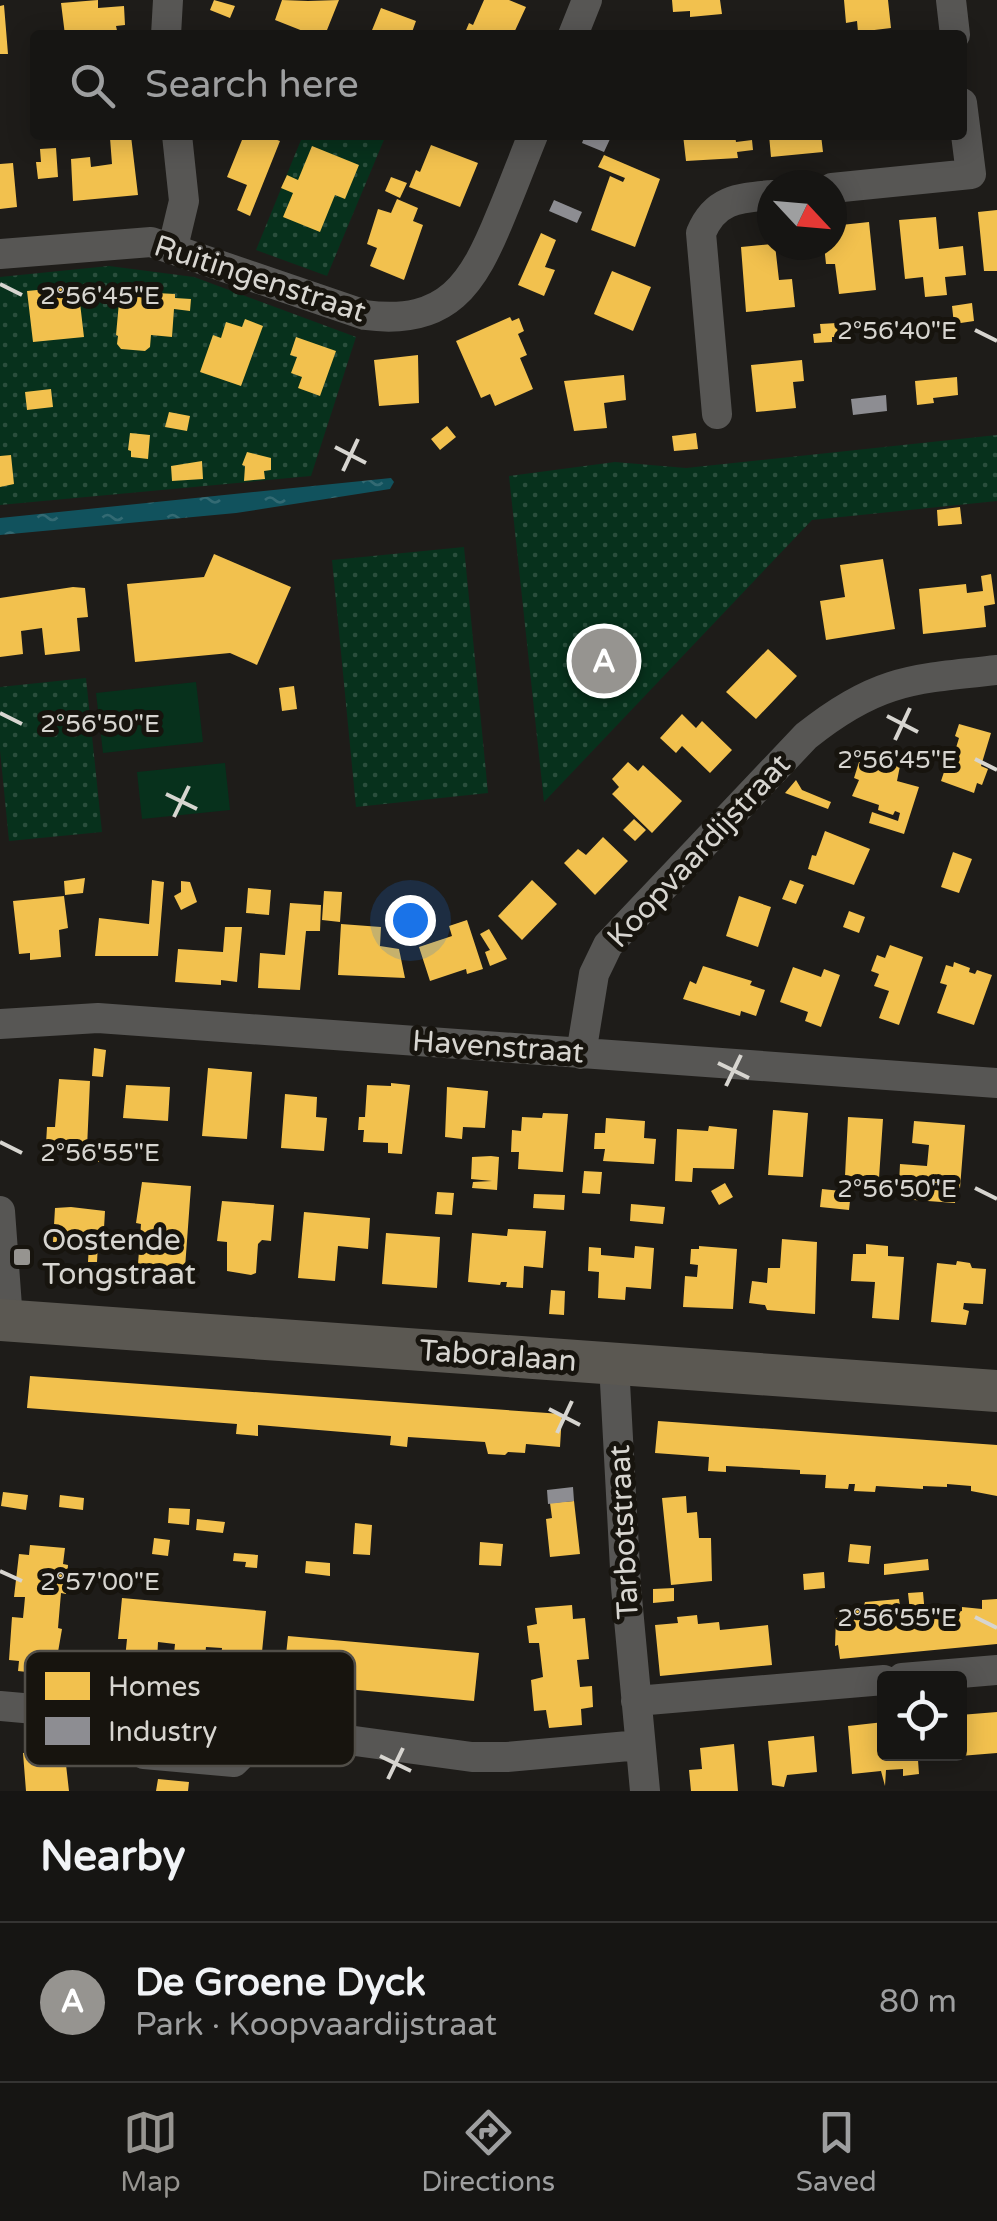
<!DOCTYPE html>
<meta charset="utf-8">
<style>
:root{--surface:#161513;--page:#1f1e1c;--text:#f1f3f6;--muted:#9e9fa0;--line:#353433;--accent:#969490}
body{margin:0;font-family:"Varela Round",sans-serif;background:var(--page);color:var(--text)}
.controls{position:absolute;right:30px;bottom:30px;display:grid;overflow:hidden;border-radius:10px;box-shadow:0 5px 25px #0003}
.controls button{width:90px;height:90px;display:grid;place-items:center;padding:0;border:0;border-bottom:2px solid var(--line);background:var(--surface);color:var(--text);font:50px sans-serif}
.compass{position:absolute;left:757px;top:170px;width:90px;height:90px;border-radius:50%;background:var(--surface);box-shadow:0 5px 25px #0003;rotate:116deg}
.you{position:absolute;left:410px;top:920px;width:35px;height:35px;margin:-25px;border:8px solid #fff;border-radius:50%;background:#1a73e8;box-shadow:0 0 0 15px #1a73e833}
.badge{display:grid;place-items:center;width:65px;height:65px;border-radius:50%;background:var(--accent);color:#fff;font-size:32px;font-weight:700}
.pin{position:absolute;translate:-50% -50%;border:5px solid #fff;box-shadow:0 2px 10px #0006}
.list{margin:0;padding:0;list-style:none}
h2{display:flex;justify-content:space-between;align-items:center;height:130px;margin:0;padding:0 40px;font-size:42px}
h2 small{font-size:32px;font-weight:400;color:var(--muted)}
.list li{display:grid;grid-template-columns:65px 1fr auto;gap:30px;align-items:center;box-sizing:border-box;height:160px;padding:0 40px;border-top:2px solid var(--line)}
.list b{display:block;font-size:38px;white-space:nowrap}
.list p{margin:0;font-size:32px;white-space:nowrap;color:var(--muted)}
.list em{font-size:32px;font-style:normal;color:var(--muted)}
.icon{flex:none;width:55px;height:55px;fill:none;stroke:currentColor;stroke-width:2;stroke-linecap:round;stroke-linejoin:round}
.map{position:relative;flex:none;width:997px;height:1791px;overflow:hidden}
.search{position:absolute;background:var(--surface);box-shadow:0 5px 25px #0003;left:30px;right:30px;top:30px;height:110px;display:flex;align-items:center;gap:25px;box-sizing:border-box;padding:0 35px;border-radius:10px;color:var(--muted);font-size:38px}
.sheet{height:290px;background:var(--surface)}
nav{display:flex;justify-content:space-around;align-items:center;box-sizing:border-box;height:140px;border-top:2px solid var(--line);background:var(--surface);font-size:28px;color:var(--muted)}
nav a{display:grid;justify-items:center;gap:5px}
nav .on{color:var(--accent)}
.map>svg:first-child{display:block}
</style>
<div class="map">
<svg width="997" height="1791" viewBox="0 0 997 1791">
<defs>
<pattern id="green-dots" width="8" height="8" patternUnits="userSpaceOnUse" patternTransform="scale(2.5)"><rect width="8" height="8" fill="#07311c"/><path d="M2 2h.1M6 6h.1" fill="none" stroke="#2a4e3c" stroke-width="1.8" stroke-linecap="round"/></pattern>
<pattern id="water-ripples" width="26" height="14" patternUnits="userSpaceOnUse" patternTransform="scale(2.5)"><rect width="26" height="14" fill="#11525d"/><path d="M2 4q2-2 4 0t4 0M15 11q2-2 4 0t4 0" fill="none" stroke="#336a73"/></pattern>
</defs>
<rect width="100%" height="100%" fill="#1e1c19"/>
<path fill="url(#green-dots)" d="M 303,135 L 386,135 L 327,276 L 256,250 Z
M 109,266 L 194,277 L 356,337 L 311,476 L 0,505 L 0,277 Z
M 997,435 L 997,501 L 812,520 L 544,802 L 509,476 L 615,462 L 686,468 Z
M 464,547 L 488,793 L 356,807 L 332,560 Z
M 86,678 L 102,832 L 9,841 L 0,750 L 0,687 Z"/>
<path fill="#07311c" d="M 196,682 L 203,742 L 103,753 L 96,693 Z
M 225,763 L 230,810 L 142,819 L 137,772 Z"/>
<path fill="url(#water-ripples)" d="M 391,478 L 394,482 L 390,489 L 236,513 L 0,535 L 0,518 Z"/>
<path fill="#f2c14e" d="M 98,0 L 98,8 L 124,6 L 125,25 L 116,26 L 118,35 L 65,35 L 61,3 Z
M 214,0 L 235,6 L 230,18 L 210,10 Z
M 282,0 L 308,1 L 339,0 L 325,35 L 313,35 L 275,20 Z
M 484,0 L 509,0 L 526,7 L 513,35 L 464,35 L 469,23 L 473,25 Z
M 672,0 L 720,0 L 722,14 L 690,17 L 690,11 L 673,12 Z
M 844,0 L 888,0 L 891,28 L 858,32 L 857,21 L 846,23 Z
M 4,5 L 8,54 L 0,54 L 0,6 Z
M 381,8 L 416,21 L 411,35 L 370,35 Z
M 244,135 L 250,138 L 251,135 L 264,135 L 280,141 L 250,216 L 237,210 L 247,185 L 227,177 Z
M 683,135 L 735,135 L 736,142 L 752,140 L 753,150 L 737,152 L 738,158 L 686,161 Z
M 769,135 L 821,135 L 823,152 L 771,157 Z
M 131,136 L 138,195 L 73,201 L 71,159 L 90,157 L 91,167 L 112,164 L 110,138 Z
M 431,145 L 478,163 L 460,207 L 409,187 L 416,170 L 420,172 Z
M 312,146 L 359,165 L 345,199 L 335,195 L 320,232 L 283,217 L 293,193 L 281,188 L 287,175 L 298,180 Z
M 56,148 L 58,177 L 38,179 L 36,162 L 41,162 L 40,149 Z
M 604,155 L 660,179 L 635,247 L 591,230 L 610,176 L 623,182 L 625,178 L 598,167 Z
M 13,163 L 17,207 L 0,209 L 0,164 Z
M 391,177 L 407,183 L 400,198 L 385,191 Z
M 397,199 L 418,208 L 413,221 L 423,225 L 404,280 L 370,266 L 377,248 L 367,244 L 378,209 L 391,213 Z
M 997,210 L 997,271 L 984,271 L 978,212 Z
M 936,217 L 939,249 L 963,246 L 966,275 L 945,277 L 947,295 L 925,297 L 923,277 L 905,279 L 899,220 Z
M 869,222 L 876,290 L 839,294 L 835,264 L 826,264 L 824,245 L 832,245 L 832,226 Z
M 541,233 L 556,240 L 545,267 L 555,270 L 544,296 L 518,285 Z
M 772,244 L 775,245 L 779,280 L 792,279 L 795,307 L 746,312 L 741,247 Z
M 612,271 L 651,287 L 633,331 L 594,314 Z
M 78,286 L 84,337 L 33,342 L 27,291 Z
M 120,291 L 175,294 L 175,298 L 191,299 L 190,311 L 174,309 L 172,337 L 151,335 L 150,347 L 145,351 L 121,349 L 117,344 L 118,336 L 116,335 Z
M 972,303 L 974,321 L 954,324 L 952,306 Z
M 510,317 L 512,321 L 519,318 L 524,331 L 518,334 L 527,355 L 520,358 L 533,389 L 495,406 L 490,394 L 481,398 L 456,341 Z
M 245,319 L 263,326 L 241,386 L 200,372 L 213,335 L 221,338 L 226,322 L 242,327 Z
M 837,323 L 838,337 L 832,337 L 832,342 L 814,343 L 813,334 L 821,333 L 820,324 Z
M 296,337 L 336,351 L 320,396 L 298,388 L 302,377 L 291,373 L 297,357 L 290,355 Z
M 418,355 L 419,403 L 379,406 L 374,360 Z
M 802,360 L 804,381 L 793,382 L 796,408 L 756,412 L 751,365 Z
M 624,375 L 626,400 L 604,403 L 607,428 L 574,431 L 564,381 Z
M 957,377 L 958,395 L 933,398 L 934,403 L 917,405 L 915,381 Z
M 51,389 L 53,407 L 27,410 L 25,392 Z
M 169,412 L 190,416 L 187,431 L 165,427 Z
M 447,426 L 456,437 L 440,450 L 431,439 Z
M 130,433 L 150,435 L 148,459 L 131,457 L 131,451 L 128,450 Z
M 696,433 L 698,449 L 674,451 L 672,436 Z
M 247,452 L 271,458 L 271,470 L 264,471 L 265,479 L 244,481 L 245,466 L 242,465 Z
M 11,455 L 14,484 L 0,487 L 0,456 Z
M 202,461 L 203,479 L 172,481 L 171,466 Z
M 960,507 L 962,524 L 938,526 L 937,510 Z
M 214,554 L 291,587 L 257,665 L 230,653 L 135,662 L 127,584 L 204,577 Z
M 883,559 L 895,629 L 826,640 L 820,601 L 845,597 L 840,565 Z
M 991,574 L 995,604 L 984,606 L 986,627 L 923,634 L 919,589 L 966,584 L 967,593 L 983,591 L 981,576 Z
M 73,587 L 85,588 L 88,617 L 77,618 L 80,651 L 45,655 L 42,628 L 21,631 L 23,654 L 0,657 L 0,598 Z
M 768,649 L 797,676 L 756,719 L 726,692 Z
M 294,686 L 297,709 L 282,711 L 279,688 Z
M 682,714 L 696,728 L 702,721 L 732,750 L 710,773 L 682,746 L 676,753 L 660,738 Z
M 959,724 L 991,733 L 981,766 L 988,769 L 982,785 L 977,783 L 974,793 L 941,781 L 947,763 L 951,764 L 959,738 L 955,736 Z
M 868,752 L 901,761 L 897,781 L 919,787 L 904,834 L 869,823 L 872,812 L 898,821 L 900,813 L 895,811 L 893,815 L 878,810 L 879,805 L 852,796 L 859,780 L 854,778 L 859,762 L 865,764 Z
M 628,762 L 638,771 L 643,765 L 682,801 L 652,833 L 612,794 L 619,787 L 612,779 Z
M 796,780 L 802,790 L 831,802 L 828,809 L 785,793 Z
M 634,819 L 646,830 L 635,841 L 623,830 Z
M 825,831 L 870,849 L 854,885 L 808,869 L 812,855 L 816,856 Z
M 603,837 L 628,861 L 595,895 L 564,863 L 578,849 L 586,855 Z
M 953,852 L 972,859 L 959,893 L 941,887 Z
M 85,878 L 83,893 L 65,895 L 64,881 Z
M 152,880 L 164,882 L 158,956 L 95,956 L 99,918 L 149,924 Z
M 532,880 L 557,904 L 522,940 L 498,916 Z
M 790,880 L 804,885 L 796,904 L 782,899 Z
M 181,881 L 190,882 L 197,902 L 181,910 L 174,896 L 181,892 Z
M 248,888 L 271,890 L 269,915 L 246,913 Z
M 324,891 L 342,892 L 340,922 L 322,920 Z
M 64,896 L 68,928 L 59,930 L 61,957 L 30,960 L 30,953 L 19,954 L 13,901 Z
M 739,896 L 771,907 L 758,947 L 726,936 Z
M 290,903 L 321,905 L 320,931 L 306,931 L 300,990 L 258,988 L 260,953 L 285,955 Z
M 849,911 L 865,917 L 859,933 L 843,927 Z
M 467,920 L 483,969 L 467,974 L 466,969 L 430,981 L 419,947 L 452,936 L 449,926 Z
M 341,924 L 381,927 L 380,946 L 399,949 L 405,978 L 338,975 Z
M 225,927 L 242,927 L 237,982 L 221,980 L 221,985 L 175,982 L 178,949 L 223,952 Z
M 489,929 L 507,959 L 490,966 L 485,952 L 490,950 L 480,934 Z
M 890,945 L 923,957 L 899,1025 L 879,1018 L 889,991 L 874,986 L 879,974 L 871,971 L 877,955 L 885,958 Z
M 954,962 L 970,968 L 969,972 L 975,974 L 977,970 L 992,975 L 974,1025 L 937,1013 L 947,985 L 940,983 L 946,965 L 953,967 Z
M 703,966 L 752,981 L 750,985 L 765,990 L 756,1016 L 741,1011 L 740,1016 L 683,999 L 690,981 L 696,984 Z
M 793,967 L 821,977 L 824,969 L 840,975 L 821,1027 L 805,1021 L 808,1012 L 780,1002 Z
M 94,1048 L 106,1050 L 103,1077 L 92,1076 Z
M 208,1068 L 252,1072 L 247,1139 L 202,1136 Z
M 59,1079 L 90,1081 L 87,1148 L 100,1149 L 99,1162 L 82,1161 L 82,1146 L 46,1144 L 47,1127 L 55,1127 Z
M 391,1083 L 410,1085 L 402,1154 L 388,1153 L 388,1143 L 363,1142 L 364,1130 L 358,1130 L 359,1117 L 365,1117 L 367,1085 L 391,1086 Z
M 126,1085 L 170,1087 L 168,1121 L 123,1118 Z
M 447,1087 L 488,1091 L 485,1128 L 463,1127 L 462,1139 L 445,1137 Z
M 285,1094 L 317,1097 L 316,1117 L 327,1118 L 324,1151 L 281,1148 Z
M 773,1110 L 808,1113 L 803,1177 L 768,1175 Z
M 543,1113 L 568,1114 L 563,1172 L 518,1169 L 519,1152 L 511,1152 L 512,1130 L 521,1131 L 522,1117 L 542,1118 Z
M 848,1117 L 883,1119 L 879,1178 L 845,1176 Z
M 606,1118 L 645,1121 L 644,1138 L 656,1139 L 654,1164 L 603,1161 L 605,1149 L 594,1149 L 595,1133 L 605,1133 Z
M 914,1121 L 965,1125 L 960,1188 L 956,1188 L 955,1203 L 914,1200 L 915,1185 L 899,1184 L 900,1164 L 927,1166 L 929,1145 L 912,1143 Z
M 709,1126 L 737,1129 L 734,1169 L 693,1168 L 692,1182 L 675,1181 L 677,1129 L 708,1131 Z
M 103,1146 L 121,1147 L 120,1162 L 102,1161 Z
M 491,1156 L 499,1157 L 497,1190 L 472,1188 L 473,1182 L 492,1181 L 471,1179 L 472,1157 Z
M 584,1171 L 602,1172 L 600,1194 L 582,1193 Z
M 142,1182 L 191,1186 L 185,1268 L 138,1264 L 141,1224 L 136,1223 Z
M 725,1183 L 733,1197 L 719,1205 L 711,1191 Z
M 822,1189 L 851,1192 L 849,1210 L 820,1207 Z
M 437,1192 L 454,1193 L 452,1215 L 435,1214 Z
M 534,1194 L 565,1195 L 564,1210 L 533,1208 Z
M 222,1201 L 274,1205 L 271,1241 L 262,1240 L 258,1244 L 256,1273 L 251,1275 L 227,1271 L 227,1242 L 217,1241 Z
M 631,1204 L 665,1207 L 663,1224 L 630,1221 Z
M 71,1207 L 105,1211 L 103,1245 L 98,1244 L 97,1262 L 88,1262 L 89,1244 L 53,1242 L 55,1208 Z
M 304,1212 L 370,1218 L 368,1249 L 338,1246 L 335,1281 L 298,1278 Z
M 508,1229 L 546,1231 L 543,1268 L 524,1266 L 523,1288 L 506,1287 L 507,1282 L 501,1282 L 500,1285 L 468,1282 L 472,1233 L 507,1236 Z
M 386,1233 L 440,1237 L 437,1288 L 382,1284 Z
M 782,1239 L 817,1242 L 815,1314 L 767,1310 L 765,1305 L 749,1303 L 752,1281 L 767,1283 L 768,1268 L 780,1268 Z
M 866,1244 L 888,1246 L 888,1256 L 904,1257 L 899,1320 L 872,1318 L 875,1282 L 851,1281 L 853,1254 L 866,1254 Z
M 635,1246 L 654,1248 L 651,1289 L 626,1287 L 625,1300 L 598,1298 L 599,1272 L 588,1271 L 589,1247 L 601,1248 L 601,1255 L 634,1258 Z
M 699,1246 L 737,1249 L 733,1309 L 683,1307 L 685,1276 L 697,1277 L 698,1265 L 690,1264 L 691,1249 L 699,1249 Z
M 957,1261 L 970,1263 L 972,1268 L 986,1269 L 983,1304 L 964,1303 L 963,1309 L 969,1311 L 966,1325 L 931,1322 L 937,1263 L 956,1265 Z
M 551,1290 L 565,1291 L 564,1315 L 549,1314 Z
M 30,1376 L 562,1414 L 560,1447 L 526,1444 L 525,1453 L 508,1452 L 505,1455 L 488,1454 L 485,1442 L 408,1437 L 407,1447 L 390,1445 L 391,1436 L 258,1425 L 258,1436 L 236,1434 L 237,1424 L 27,1408 Z
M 658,1421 L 997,1445 L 997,1496 L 971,1491 L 971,1486 L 947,1484 L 947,1487 L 923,1486 L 923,1489 L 876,1486 L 875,1492 L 854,1491 L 855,1484 L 849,1484 L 848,1489 L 825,1488 L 826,1475 L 800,1474 L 800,1470 L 726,1466 L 726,1472 L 708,1471 L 709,1457 L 655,1453 Z
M 3,1492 L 28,1495 L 26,1510 L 1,1506 Z
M 60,1495 L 84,1498 L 83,1510 L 59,1507 Z
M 686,1496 L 687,1513 L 697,1512 L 699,1538 L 711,1538 L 712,1581 L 671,1585 L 662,1498 Z
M 574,1501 L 580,1554 L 550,1557 L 546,1519 L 552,1518 L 550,1503 Z
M 169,1508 L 190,1509 L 189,1525 L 168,1523 Z
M 197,1519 L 225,1522 L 223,1533 L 196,1530 Z
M 355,1523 L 372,1525 L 370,1555 L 353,1554 Z
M 154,1538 L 170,1540 L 168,1556 L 152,1554 Z
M 480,1542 L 503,1544 L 501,1566 L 479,1565 Z
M 850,1544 L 871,1546 L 869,1564 L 848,1562 Z
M 30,1545 L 65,1548 L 63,1564 L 68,1565 L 66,1594 L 61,1593 L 58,1628 L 62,1629 L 54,1675 L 18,1671 L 19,1661 L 9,1660 L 12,1617 L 23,1618 L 24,1608 L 25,1597 L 14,1597 L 19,1554 L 29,1555 Z
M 234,1553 L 258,1555 L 257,1568 L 245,1567 L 246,1562 L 233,1561 Z
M 928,1559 L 929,1570 L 884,1575 L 884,1564 Z
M 306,1561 L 330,1563 L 330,1576 L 305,1573 Z
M 824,1572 L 825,1588 L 804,1590 L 803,1574 Z
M 674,1588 L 674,1601 L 653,1603 L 653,1589 Z
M 923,1592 L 925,1615 L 945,1613 L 944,1609 L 954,1608 L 954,1612 L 962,1611 L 962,1607 L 982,1609 L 982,1600 L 997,1599 L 997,1644 L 840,1659 L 838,1645 L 835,1646 L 836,1618 L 846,1617 L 846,1610 L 863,1608 L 865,1602 L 899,1599 L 901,1612 L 910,1611 L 908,1593 Z
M 122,1598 L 266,1611 L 262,1652 L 254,1651 L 252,1671 L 220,1668 L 222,1648 L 206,1647 L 204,1666 L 173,1663 L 175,1644 L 158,1642 L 157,1662 L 125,1659 L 127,1639 L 118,1639 Z
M 572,1605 L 573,1619 L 585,1618 L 589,1659 L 577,1660 L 580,1687 L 592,1686 L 593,1707 L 581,1709 L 582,1725 L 549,1728 L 546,1710 L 534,1711 L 531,1680 L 543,1677 L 539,1643 L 529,1643 L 527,1626 L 537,1624 L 535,1608 Z
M 697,1615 L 698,1624 L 719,1622 L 720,1630 L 768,1625 L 772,1665 L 660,1676 L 655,1625 L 678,1623 L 677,1617 Z
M 288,1636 L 479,1653 L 474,1701 L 283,1683 Z
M 997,1712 L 997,1753 L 960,1756 L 960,1715 Z
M 884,1722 L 884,1754 L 958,1754 L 958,1756 L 918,1760 L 919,1774 L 903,1776 L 903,1769 L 886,1770 L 885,1786 L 881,1771 L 852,1774 L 848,1726 Z
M 814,1736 L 817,1772 L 787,1775 L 784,1787 L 772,1785 L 768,1741 Z
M 734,1744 L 738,1791 L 691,1791 L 689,1770 L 702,1769 L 700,1748 Z
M 64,1747 L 69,1791 L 26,1791 L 23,1753 Z
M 158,1779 L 189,1782 L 188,1791 L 156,1791 Z"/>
<path fill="#8d8d92" d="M 585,135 L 610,139 L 604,152 L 582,143 Z
M 554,200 L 582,212 L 577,223 L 549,211 Z
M 886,395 L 887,411 L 853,415 L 851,399 Z
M 573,1487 L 574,1501 L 548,1504 L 547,1490 Z"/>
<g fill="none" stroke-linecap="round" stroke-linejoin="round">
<path stroke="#575654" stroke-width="30" d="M 951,0 L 955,35
M 166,35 L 168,0
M 573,35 L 587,0
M 832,188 L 971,174 L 962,103
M 173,247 L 184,201 L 177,135
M 0,254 L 151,242 L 365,315 C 448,326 473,284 501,215 C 512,189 522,162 533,135
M 717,414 L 701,233 C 715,199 739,198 772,195
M 0,1024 L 98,1018 L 997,1083
M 581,1054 L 594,974 L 608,945 L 806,736 C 876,680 911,679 997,670
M 0,1211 L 8,1320
M 614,1364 L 626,1587 L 645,1791
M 902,1678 L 997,1670
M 636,1701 L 884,1680
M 0,1706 L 113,1716 L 148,1686 L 238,1695 L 267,1729 L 472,1757 L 507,1757 L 640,1745
M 113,1716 L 144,1754 L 234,1762 L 267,1729"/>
<path stroke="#5b5852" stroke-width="42" d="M 0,1320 L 997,1391"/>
</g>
<path fill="none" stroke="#d7d5d0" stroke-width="4" d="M 0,284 L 22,295M 975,330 L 997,341M 335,447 L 366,463M 343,471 L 358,439M 0,713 L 22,724M 887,716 L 918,732M 895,740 L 910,708M 975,759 L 997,770M 166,794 L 197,809M 174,817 L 189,786M 718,1063 L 749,1078M 726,1086 L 741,1055M 0,1142 L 22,1153M 975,1188 L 997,1199M 549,1409 L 580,1425M 557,1433 L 572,1401M 0,1571 L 22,1581M 975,1617 L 997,1628M 380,1756 L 411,1771M 388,1779 L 403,1748"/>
<rect fill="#969490" stroke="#17140e" stroke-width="4" x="12" y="1247" width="20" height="20" rx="5"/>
<g text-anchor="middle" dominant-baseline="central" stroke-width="10" stroke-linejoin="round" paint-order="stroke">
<g font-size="30" fill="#d7d5d0" stroke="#17140e">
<text transform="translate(260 279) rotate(18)">Ruitingenstraat</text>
<text transform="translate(699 851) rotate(-47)">Koopvaardijstraat</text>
<text transform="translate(498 1047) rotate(4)">Havenstraat</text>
<text transform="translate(498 1356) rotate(4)">Taboralaan</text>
<text transform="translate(624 1532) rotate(-93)">Tarbotstraat</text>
</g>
<g font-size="30" fill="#d7d5d0" stroke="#17140e" text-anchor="start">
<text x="42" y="1240">Oostende<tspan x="42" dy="34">Tongstraat</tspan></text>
</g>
</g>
<rect x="25" y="1651" width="330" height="115" rx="15" fill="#17140e" stroke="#514e48" stroke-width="2.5"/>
<rect x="45" y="1672" width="45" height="28" fill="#f2c14e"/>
<rect x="45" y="1717" width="45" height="28" fill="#8d8d92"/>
<g font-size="28" fill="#d7d5d0">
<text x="108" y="1696">Homes</text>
<text x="108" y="1741">Industry</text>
</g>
<g font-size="25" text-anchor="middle" fill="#d7d5d0" stroke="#17140e" stroke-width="10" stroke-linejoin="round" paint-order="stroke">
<text x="100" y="304">2°56'45"E</text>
<text x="897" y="339">2°56'40"E</text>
<text x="100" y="732">2°56'50"E</text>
<text x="897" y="768">2°56'45"E</text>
<text x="100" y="1161">2°56'55"E</text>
<text x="897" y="1197">2°56'50"E</text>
<text x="100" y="1590">2°57'00"E</text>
<text x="897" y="1626">2°56'55"E</text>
</g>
</svg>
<div class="controls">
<button><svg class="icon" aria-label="locate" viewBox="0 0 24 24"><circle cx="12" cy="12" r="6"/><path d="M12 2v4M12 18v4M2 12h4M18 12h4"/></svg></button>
</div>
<svg class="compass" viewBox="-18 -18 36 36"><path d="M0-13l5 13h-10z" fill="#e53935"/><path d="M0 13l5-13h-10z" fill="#9e9fa0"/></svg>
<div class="you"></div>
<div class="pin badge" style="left:604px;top:661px">A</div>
<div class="search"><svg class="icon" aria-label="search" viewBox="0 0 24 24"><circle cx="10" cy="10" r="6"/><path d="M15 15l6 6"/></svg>Search here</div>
</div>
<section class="sheet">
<h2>Nearby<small></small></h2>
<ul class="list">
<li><span class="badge">A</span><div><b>De Groene Dyck</b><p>Park · Koopvaardijstraat</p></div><em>80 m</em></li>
</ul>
</section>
<nav>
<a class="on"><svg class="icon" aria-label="map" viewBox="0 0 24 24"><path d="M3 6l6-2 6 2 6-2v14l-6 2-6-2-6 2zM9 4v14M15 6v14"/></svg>Map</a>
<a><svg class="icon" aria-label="directions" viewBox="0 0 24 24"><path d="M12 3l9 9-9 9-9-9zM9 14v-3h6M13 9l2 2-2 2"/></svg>Directions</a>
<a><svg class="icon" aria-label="saved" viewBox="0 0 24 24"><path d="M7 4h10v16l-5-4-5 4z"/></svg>Saved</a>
</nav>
